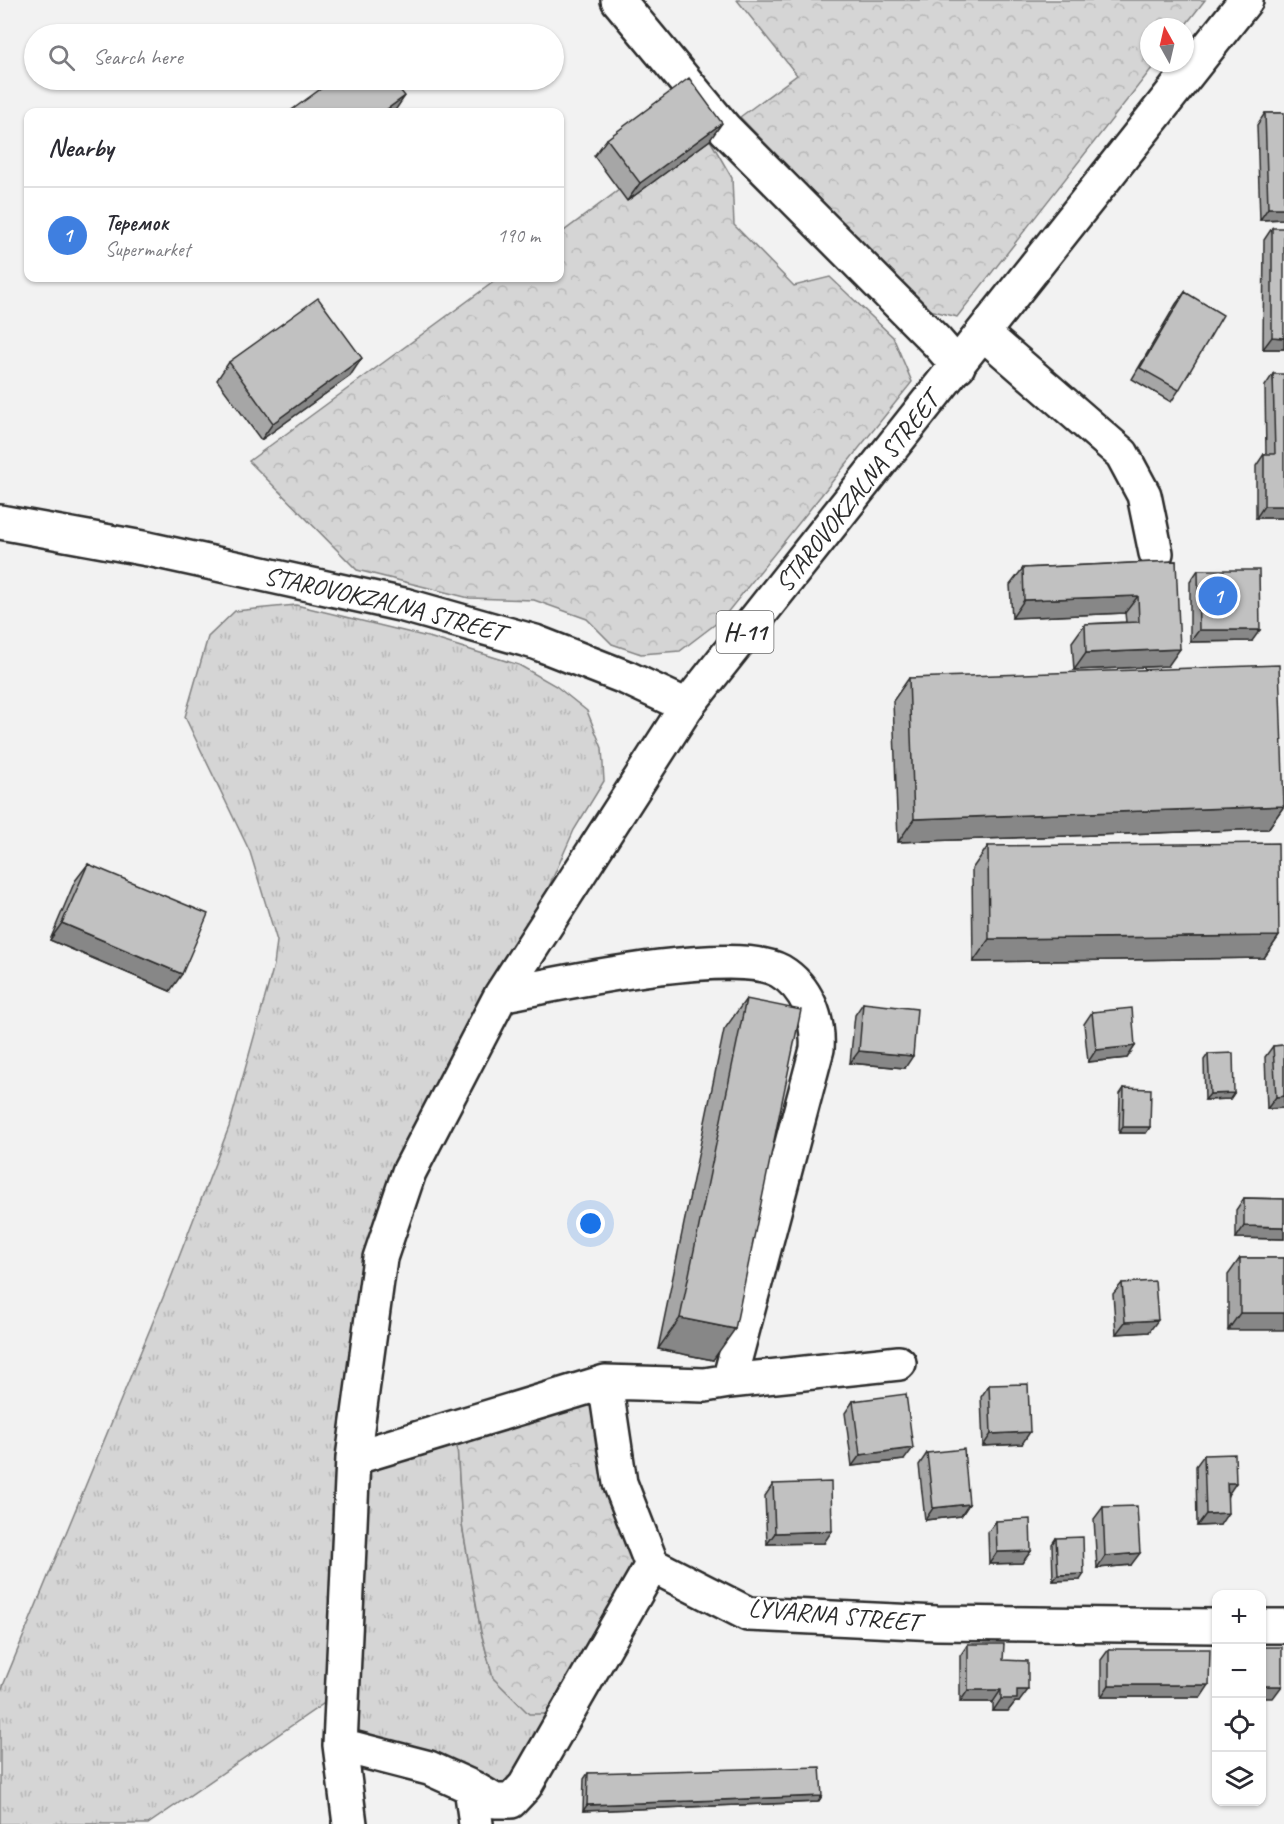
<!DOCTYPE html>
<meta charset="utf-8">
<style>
:root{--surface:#fff;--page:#f7f7f7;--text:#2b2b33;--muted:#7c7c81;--line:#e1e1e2;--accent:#0b8043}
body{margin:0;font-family:Caveat,sans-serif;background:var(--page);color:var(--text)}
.controls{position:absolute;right:18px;bottom:18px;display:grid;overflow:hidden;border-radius:12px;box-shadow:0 2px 4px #0004}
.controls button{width:54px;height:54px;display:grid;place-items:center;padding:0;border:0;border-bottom:2px solid var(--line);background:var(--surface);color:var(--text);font:30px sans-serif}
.compass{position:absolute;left:1140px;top:18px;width:54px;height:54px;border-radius:50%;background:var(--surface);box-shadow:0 2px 4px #0004;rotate:352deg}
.you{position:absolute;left:591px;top:1224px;width:21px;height:21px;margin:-15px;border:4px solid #fff;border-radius:50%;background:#1a73e8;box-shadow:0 0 0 9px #1a73e833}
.badge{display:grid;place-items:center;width:39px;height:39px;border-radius:50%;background:var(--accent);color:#fff;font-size:20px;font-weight:700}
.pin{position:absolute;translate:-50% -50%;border:3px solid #fff;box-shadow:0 2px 6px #0006}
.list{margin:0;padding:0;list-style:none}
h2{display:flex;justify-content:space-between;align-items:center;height:78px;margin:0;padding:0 24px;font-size:26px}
h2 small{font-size:20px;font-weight:400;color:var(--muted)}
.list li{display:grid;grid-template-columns:39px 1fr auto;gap:18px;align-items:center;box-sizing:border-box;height:96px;padding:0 24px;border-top:2px solid var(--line)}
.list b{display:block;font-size:22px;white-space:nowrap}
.list p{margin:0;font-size:20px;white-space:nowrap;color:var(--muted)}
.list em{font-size:20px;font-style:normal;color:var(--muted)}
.icon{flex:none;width:33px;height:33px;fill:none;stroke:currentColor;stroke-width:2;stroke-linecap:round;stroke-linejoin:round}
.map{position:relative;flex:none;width:1284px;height:1824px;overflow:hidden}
.search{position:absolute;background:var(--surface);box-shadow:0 2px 4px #0004;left:24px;top:24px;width:540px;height:66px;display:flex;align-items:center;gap:15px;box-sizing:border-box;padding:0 21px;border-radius:33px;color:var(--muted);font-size:22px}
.panel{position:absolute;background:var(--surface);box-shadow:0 2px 4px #0004;left:24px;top:108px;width:540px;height:174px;border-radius:12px}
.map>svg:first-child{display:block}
</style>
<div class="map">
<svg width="1284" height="1824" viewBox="0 0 1284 1824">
<defs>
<pattern id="grass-tufts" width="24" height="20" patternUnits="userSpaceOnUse" patternTransform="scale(1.5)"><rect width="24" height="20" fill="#d5d5d5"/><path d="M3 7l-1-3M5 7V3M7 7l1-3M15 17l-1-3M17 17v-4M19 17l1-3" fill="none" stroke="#b7b7b7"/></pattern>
<pattern id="forest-crowns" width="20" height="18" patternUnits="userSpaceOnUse" patternTransform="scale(1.5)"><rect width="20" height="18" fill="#d5d5d5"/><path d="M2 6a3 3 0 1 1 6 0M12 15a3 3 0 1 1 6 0" fill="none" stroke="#b7b7b7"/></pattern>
</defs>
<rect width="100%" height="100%" fill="#f2f2f2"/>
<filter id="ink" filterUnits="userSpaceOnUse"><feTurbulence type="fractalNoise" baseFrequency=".0167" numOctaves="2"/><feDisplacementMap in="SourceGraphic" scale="12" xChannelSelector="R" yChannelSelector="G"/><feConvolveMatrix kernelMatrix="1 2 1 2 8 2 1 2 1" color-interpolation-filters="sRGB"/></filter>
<g filter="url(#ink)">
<path fill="url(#grass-tufts)" stroke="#808080" stroke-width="1.5" d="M 296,605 L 432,638 L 519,665 L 556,686 L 587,711 L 602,748 L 604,781 L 574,830 L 501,995 L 409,1173 L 353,1457 L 456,1427 L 462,1525 L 481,1632 L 493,1678 L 568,1714 L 511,1801 L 340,1745 L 342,1691 L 148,1824 L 0,1824 L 0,1693 L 169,1283 L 229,1127 L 274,965 L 277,941 L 250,852 L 185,717 L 208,637 L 235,611 Z"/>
<path fill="url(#forest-crowns)" stroke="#808080" stroke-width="1.5" d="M 737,0 L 1205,0 L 1184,27 L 1149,27 L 1149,63 L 1156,63 L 957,317 L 926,309 L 740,117 L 797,75 Z
M 710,140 L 732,178 L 734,225 L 794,286 L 830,277 L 893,337 L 912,382 L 722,619 L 680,651 L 641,654 L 612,644 L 587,619 L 534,600 L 469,598 L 357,570 L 249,461 L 499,278 L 560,278 L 560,234 L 619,190 Z
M 605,1382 L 652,1565 L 568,1714 L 529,1714 L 493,1678 L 481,1632 L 462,1525 L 456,1427 Z"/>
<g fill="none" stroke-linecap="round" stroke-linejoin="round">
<g stroke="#2b2b2b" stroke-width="38">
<path id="minor" d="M 618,0 L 725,129 L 937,342 L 958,366
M 983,333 L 1122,454 L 1144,495 L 1156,553
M 729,1381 L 899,1363
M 605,1382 L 620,1483 L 652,1565 L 748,1614 L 937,1623 L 1216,1626
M 353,1458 L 605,1382 L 705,1385 L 729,1381 L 817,1049 C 819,1019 807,987 780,971 C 734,945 557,984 501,995
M 1262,1626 L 1284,1626
M 340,1745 L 429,1768 L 471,1787 L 495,1801 L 511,1801 L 525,1786 L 652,1565
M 471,1787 L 476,1824
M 350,1824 L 340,1745 L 353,1458 L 380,1258 L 409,1172 L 501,995 L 687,706"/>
</g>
<g stroke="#2b2b2b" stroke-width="38">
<g id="major">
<path id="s1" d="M 0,522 L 148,549 L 404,605 L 535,642 L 627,678 L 687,706 L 1246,0"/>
</g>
</g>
<use href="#minor" stroke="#fff" stroke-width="33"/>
<use href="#major" stroke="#fff" stroke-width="33"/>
</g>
<path fill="#a6a6a6" stroke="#2b2b2b" stroke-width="1.5" d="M 1265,113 L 1284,113 L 1284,219 L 1260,220 L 1257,125 Z
M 607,139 L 710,140 L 627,201 L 594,156 Z
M 1272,228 L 1284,349 L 1263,349 L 1264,240 Z
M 1185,292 L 1179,390 L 1171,402 L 1132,379 L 1176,304 Z
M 229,362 L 350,376 L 261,440 L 217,380 Z
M 1273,374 L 1284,518 L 1256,518 L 1256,466 L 1264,454 L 1266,454 L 1265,386 Z
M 1176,561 L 1168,666 L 1074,670 L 1072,642 L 1085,624 L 1126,622 L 1125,613 L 1012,618 L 1010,585 L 1023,568 Z
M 1198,570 L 1252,641 L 1190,642 L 1190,582 Z
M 909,678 L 1284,806 L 1268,829 L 898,842 L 893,701 Z
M 988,846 L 1279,936 L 1264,958 L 973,962 L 972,869 Z
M 88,864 L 170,991 L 50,940 L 75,881 Z
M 746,999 L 713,1360 L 658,1349 L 724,1030 Z
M 863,1003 L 905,1068 L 850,1063 L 855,1015 Z
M 1092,1012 L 1135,1046 L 1127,1058 L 1088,1062 L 1084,1024 Z
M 1284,1045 L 1284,1108 L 1267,1109 L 1265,1057 L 1273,1046 Z
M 1208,1054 L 1234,1093 L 1230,1099 L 1205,1100 L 1204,1060 Z
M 1124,1088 L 1150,1127 L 1146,1133 L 1119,1133 L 1120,1094 Z
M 1244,1198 L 1284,1199 L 1284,1239 L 1236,1238 L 1236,1210 Z
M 1240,1258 L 1284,1258 L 1228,1330 L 1228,1275 Z
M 1122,1283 L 1149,1332 L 1116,1334 L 1113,1294 Z
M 989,1385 L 1022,1444 L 983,1446 L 981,1397 Z
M 853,1401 L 904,1460 L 852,1466 L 845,1413 Z
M 927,1453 L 969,1504 L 961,1516 L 925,1520 L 919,1465 Z
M 1204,1455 L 1228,1495 L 1220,1525 L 1197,1526 L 1196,1466 Z
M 773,1484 L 824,1543 L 767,1544 L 765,1496 Z
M 1103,1507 L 1131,1565 L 1097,1568 L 1094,1519 Z
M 996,1521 L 1031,1551 L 1022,1563 L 989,1564 L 988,1532 Z
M 1056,1538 L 1080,1580 L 1053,1581 L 1052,1544 Z
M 968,1644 L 1003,1660 L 1019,1702 L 1015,1702 L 1008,1711 L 993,1711 L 993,1702 L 960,1702 L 960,1656 Z
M 1109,1649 L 1201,1697 L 1101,1697 L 1101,1660 Z
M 588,1773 L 822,1796 L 818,1802 L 583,1811 L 584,1779 Z"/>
<path fill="#878787" stroke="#2b2b2b" stroke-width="1.5" d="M 405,96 L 394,112 L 383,112 Z
M 722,123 L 710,140 L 627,201 L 640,183 Z
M 1268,208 L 1284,208 L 1284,219 L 1260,220 Z
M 1272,337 L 1284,338 L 1284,349 L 1263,349 Z
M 362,358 L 350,376 L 261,440 L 273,423 Z
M 1264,506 L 1284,506 L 1284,518 L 1256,518 Z
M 1138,596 L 1125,613 L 1012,618 L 1024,600 Z
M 1199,630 L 1260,630 L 1252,641 L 1190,642 Z
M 1180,649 L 1168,666 L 1074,670 L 1086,653 Z
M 1284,806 L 1268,829 L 898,842 L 914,819 Z
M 62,923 L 182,974 L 170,991 L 50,940 Z
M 1279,936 L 1264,958 L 973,962 L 989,939 Z
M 1135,1046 L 1127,1058 L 1088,1062 L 1096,1050 Z
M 859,1051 L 913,1056 L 905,1068 L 850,1063 Z
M 1234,1093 L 1230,1099 L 1205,1100 L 1210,1094 Z
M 1284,1096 L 1284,1108 L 1267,1109 L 1276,1097 Z
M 1123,1127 L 1150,1127 L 1146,1133 L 1119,1133 Z
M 1244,1226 L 1284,1227 L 1284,1239 L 1236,1238 Z
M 1240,1313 L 1284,1313 L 1284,1330 L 1228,1330 Z
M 680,1318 L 735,1329 L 713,1360 L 658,1349 Z
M 1158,1320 L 1149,1332 L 1116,1334 L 1125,1322 Z
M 1030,1432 L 1022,1444 L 983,1446 L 991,1434 Z
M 913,1448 L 904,1460 L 852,1466 L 860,1455 Z
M 1227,1483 L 1236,1483 L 1228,1495 Z
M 969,1504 L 961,1516 L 925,1520 L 933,1508 Z
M 1228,1513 L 1220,1525 L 1197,1526 L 1206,1514 Z
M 832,1531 L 824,1543 L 767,1544 L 775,1533 Z
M 1031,1551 L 1022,1563 L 989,1564 L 997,1552 Z
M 1140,1553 L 1131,1565 L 1097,1568 L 1105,1556 Z
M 1084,1574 L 1080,1580 L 1053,1581 L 1058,1575 Z
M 1109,1685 L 1209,1685 L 1201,1697 L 1101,1697 Z
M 1262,1686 L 1282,1686 L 1273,1698 L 1262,1698 Z
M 968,1690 L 1001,1690 L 993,1702 L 960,1702 Z
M 1017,1690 L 1028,1690 L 1019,1702 L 1015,1702 L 1008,1711 L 993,1711 L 1001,1699 Z
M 822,1796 L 818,1802 L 583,1811 L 587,1805 Z"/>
<path fill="#c1c1c1" stroke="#2b2b2b" stroke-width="1.5" d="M 689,78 L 722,123 L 640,183 L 607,139 Z
M 333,80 L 392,80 L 405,96 L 383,112 L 289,112 Z
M 1265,113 L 1284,113 L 1284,208 L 1268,208 Z
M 1272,228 L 1284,228 L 1284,338 L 1272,337 Z
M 1185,292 L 1223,315 L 1179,390 L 1140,368 Z
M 318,298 L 362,358 L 273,423 L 229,362 Z
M 1273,374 L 1284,374 L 1284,506 L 1264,506 L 1264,454 L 1275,454 Z
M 1176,561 L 1180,649 L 1086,653 L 1085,624 L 1139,622 L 1138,596 L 1024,600 L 1023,568 Z
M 1198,570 L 1259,570 L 1260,630 L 1199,630 Z
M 1279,665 L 1284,806 L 914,819 L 909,678 Z
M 1278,843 L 1279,936 L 989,939 L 988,846 Z
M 88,864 L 208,914 L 182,974 L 62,923 Z
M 746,999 L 801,1010 L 735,1329 L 680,1318 Z
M 863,1003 L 917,1009 L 913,1056 L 859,1051 Z
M 1132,1008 L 1135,1046 L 1096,1050 L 1092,1012 Z
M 1284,1045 L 1284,1096 L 1276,1097 L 1273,1046 Z
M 1233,1053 L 1234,1093 L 1210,1094 L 1208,1054 Z
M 1124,1088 L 1151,1089 L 1150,1127 L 1123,1127 Z
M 1244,1198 L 1284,1199 L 1284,1227 L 1244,1226 Z
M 1240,1258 L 1284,1258 L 1284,1313 L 1240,1313 Z
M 1155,1281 L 1158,1320 L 1125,1322 L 1122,1283 Z
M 1028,1384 L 1030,1432 L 991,1434 L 989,1385 Z
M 906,1394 L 913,1448 L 860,1455 L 853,1401 Z
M 964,1449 L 969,1504 L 933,1508 L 927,1453 Z
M 1235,1454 L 1236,1483 L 1227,1483 L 1228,1513 L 1206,1514 L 1204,1455 Z
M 831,1482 L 832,1531 L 775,1533 L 773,1484 Z
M 1137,1506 L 1140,1553 L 1105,1556 L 1103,1507 Z
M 1030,1519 L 1031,1551 L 997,1552 L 996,1521 Z
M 1083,1537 L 1084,1574 L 1058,1575 L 1056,1538 Z
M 968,1644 L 1004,1644 L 1003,1660 L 1028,1661 L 1028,1690 L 1017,1690 L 1017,1699 L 1001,1699 L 1001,1690 L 968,1690 Z
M 1262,1647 L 1282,1647 L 1282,1686 L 1262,1686 Z
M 1109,1649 L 1210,1649 L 1209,1685 L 1109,1685 Z
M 820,1767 L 822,1796 L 587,1805 L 588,1773 Z"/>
</g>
<g text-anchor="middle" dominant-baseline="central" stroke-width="5" stroke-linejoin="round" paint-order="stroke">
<rect fill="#fff" stroke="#6b6b6b" stroke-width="1.5" x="716.5" y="611" width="57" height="42" rx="4.5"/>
<g font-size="24" font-weight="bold" fill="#2b2b2b">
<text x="745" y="632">Н-11</text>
</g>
<g font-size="26" fill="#2b2b2b" stroke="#fff">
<text stroke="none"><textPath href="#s1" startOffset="987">STAROVOKZALNA STREET</textPath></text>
<text stroke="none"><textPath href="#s1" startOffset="393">STAROVOKZALNA STREET</textPath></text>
<text transform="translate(834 1615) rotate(5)">LYVARNA STREET</text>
</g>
</g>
</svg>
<div class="controls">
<button>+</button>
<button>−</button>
<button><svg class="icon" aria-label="locate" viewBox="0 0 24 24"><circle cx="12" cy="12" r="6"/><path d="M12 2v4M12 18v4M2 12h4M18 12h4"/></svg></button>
<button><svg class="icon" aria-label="layers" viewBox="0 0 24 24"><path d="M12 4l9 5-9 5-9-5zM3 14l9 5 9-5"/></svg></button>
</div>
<svg class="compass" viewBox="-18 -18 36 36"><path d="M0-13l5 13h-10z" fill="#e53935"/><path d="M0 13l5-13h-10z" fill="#7c7c81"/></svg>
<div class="you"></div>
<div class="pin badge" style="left:1218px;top:596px;background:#3f7fe0">1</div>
<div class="search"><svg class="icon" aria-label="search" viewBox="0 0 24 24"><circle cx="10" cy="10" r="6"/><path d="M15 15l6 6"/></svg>Search here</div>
<section class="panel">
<h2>Nearby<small></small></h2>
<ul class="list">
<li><span class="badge" style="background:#3f7fe0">1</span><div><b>Теремок</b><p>Supermarket</p></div><em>190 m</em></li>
</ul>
</section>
</div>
